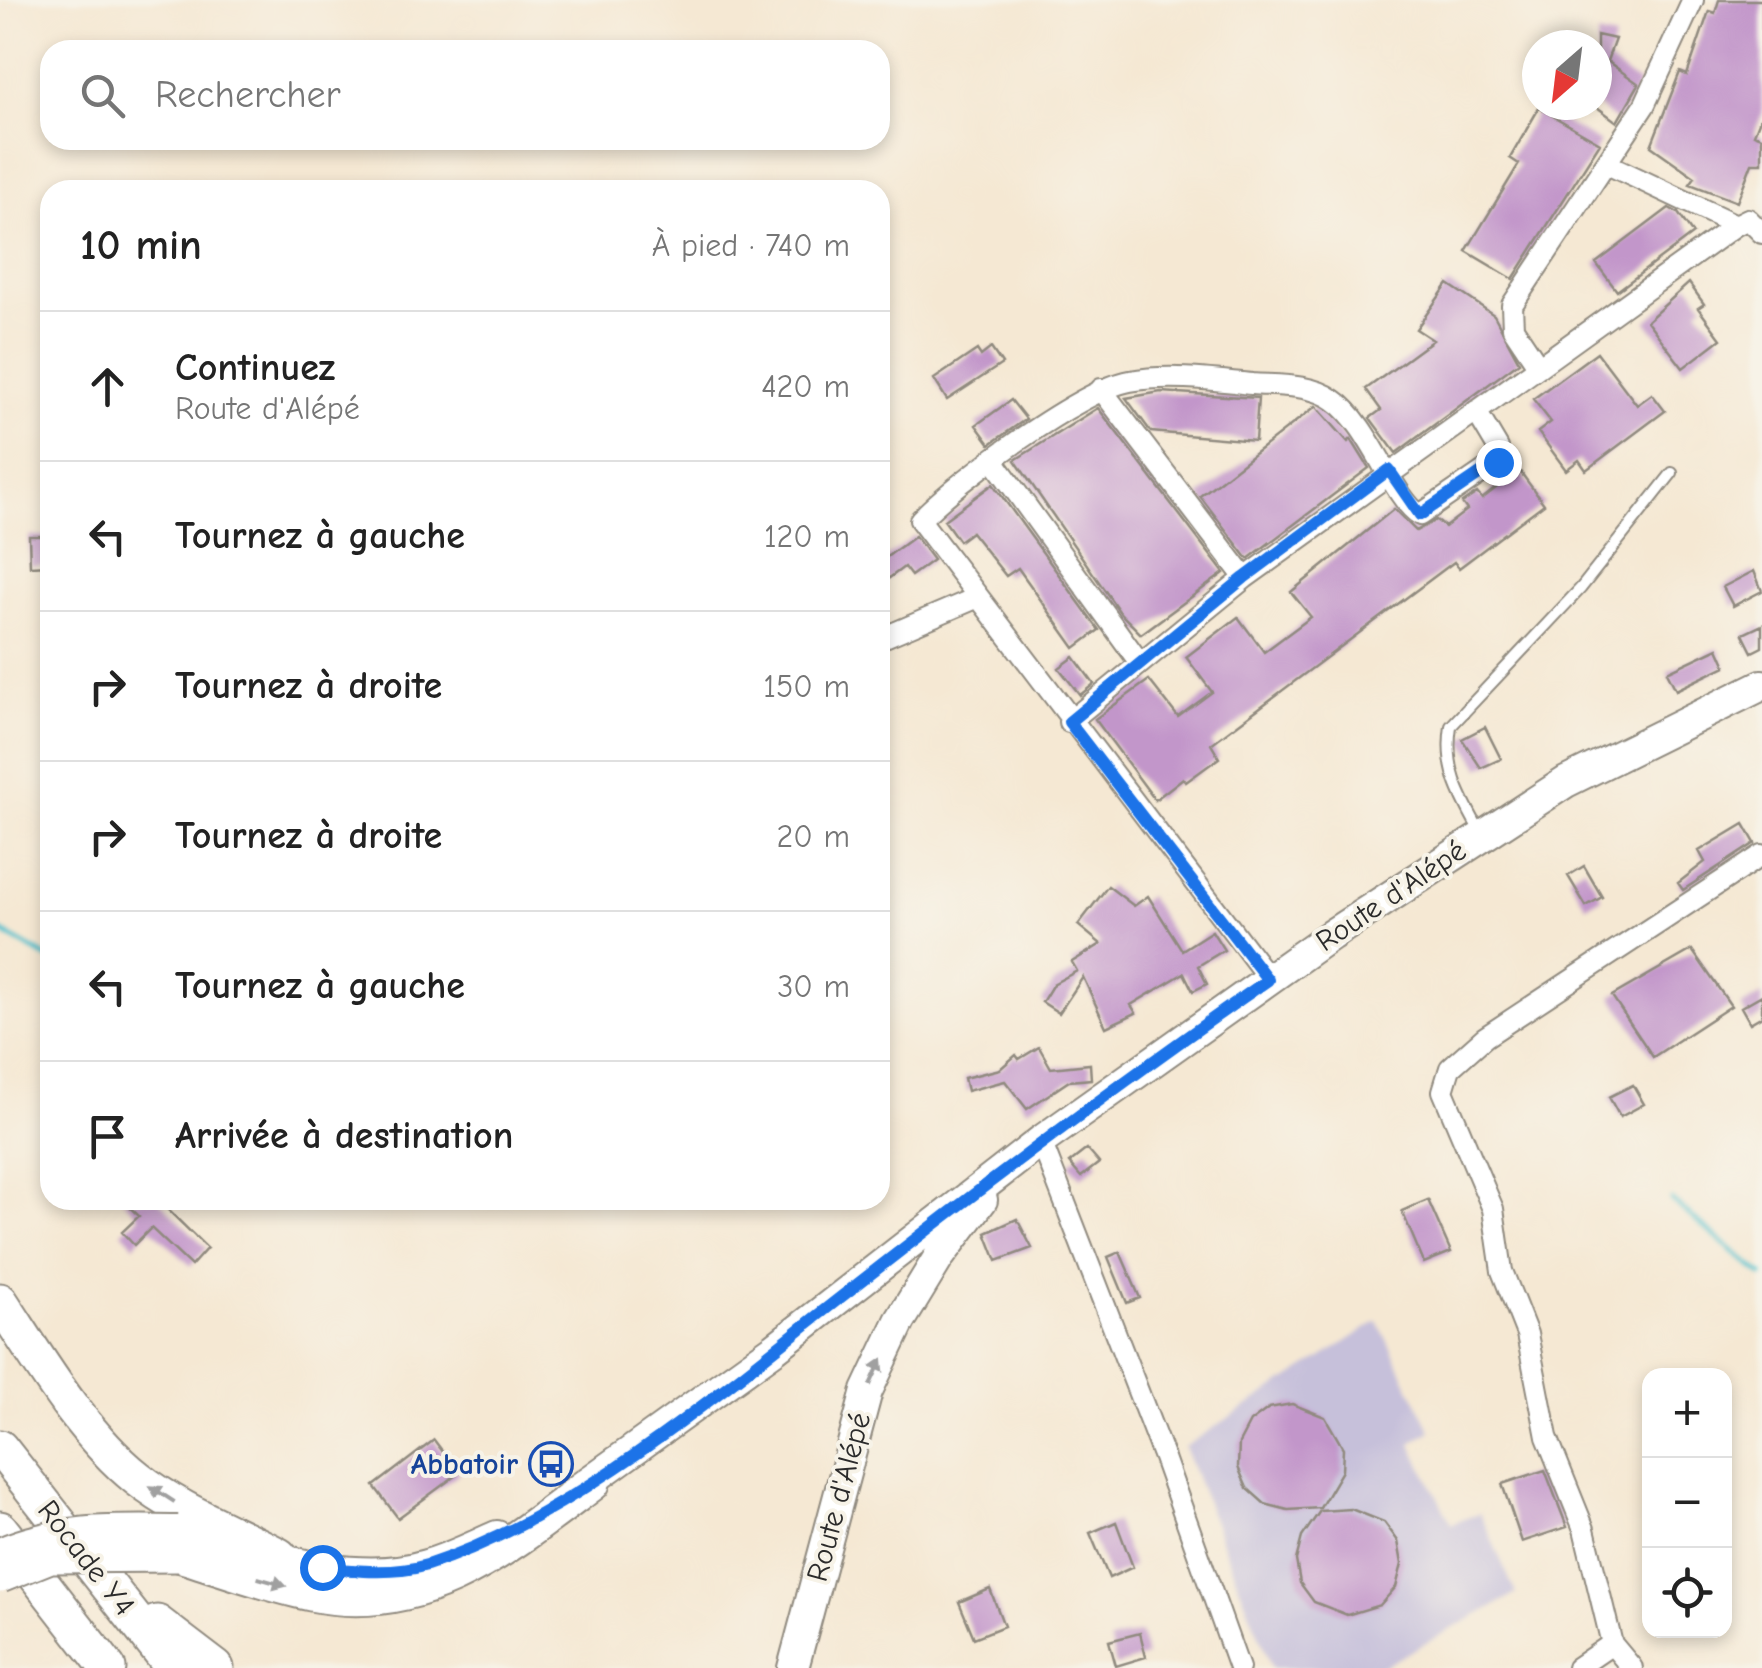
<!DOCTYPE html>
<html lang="fr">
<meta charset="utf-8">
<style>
:root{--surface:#fff;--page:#f2f2f2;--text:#222;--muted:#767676;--line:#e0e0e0}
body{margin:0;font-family:"Comic Neue",sans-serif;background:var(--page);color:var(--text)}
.controls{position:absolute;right:30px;bottom:30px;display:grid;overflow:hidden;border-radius:20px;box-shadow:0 5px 15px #0003}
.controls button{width:90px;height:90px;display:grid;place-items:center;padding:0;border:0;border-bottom:2px solid var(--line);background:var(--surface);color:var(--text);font:50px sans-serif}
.compass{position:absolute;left:1522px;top:30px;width:90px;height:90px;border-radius:50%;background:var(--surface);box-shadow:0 5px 15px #0003;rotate:208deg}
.stop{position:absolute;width:30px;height:30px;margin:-22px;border:8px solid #1a73e8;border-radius:50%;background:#fff}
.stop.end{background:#1a73e8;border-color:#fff;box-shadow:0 2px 10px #0008}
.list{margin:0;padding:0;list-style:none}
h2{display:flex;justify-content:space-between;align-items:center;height:130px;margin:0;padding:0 40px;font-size:42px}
h2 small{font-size:32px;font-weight:400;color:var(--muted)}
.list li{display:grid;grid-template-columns:65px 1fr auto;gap:30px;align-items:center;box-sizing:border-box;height:150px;padding:0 40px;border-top:2px solid var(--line)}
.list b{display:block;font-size:38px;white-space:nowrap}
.list p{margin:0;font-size:32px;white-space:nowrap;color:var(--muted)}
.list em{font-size:32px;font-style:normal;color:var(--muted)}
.icon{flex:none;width:55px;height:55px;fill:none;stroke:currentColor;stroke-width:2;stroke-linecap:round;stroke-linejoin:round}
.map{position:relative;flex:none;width:1762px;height:1668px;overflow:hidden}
.search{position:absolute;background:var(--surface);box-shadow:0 5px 15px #0003;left:40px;top:40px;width:850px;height:110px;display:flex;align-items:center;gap:25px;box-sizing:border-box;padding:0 35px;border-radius:30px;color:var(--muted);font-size:38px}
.panel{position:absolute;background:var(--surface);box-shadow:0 5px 15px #0003;left:40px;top:180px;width:850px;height:1030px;border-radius:30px}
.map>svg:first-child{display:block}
</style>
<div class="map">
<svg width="1762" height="1668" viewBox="0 0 1762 1668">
<rect width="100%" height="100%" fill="#f7f3e8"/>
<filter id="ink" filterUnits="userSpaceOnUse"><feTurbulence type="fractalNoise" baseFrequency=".01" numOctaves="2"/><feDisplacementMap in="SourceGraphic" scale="20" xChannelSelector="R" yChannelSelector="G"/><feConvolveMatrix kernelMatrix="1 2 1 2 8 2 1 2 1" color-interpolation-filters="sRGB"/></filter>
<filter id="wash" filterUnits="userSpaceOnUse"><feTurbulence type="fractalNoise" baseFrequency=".0048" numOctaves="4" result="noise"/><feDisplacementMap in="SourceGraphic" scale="40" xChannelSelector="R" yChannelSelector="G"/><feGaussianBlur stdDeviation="2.25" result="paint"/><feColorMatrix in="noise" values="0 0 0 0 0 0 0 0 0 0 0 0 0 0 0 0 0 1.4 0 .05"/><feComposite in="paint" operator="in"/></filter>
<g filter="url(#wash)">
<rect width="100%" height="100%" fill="#f5e8d3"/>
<path fill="#c6c0da" d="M 1378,1321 L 1431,1431 L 1411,1443 L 1451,1524 L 1480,1513 L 1516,1594 L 1380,1668 L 1272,1668 L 1184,1447 Z"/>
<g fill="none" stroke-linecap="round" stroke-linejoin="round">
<path stroke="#56c3cf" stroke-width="5" d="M 0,931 L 50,959
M 1671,1200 L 1762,1275"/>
</g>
<g id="blocks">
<path fill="#c296ca" d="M 1719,0 L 1762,0 L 1762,114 L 1754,134 L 1762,137 L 1762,163 L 1752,163 L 1737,202 L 1690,184 L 1695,177 L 1651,146 L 1680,72 L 1687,75 L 1709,11 L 1715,13 Z
M 1597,35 L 1615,39 L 1607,61 L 1639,84 L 1617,122 L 1597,107 Z
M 1539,108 L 1600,143 L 1513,279 L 1466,251 L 1519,164 L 1510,158 Z
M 1669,208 L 1678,213 L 1693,234 L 1617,291 L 1596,263 Z
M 1689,283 L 1704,304 L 1698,308 L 1721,339 L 1683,368 L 1647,321 Z
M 1448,284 L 1494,315 L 1519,362 L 1396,453 L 1370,418 L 1381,410 L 1366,389 L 1433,340 L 1416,329 Z
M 991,348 L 1002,364 L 947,400 L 934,379 L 977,350 L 981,356 Z
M 1597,352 L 1637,405 L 1652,394 L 1665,411 L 1586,470 L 1579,460 L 1566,470 L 1538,432 L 1551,422 L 1533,399 Z
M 1161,392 L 1258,398 L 1255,441 L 1151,432 L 1126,398 Z
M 1011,400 L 1026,419 L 990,444 L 976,425 Z
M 1316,406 L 1348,442 L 1351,439 L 1369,468 L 1248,559 L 1200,496 Z
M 1098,408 L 1224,573 L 1141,634 L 1121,614 L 1015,460 Z
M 1519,470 L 1544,504 L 1459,568 L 1454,562 L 1211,744 L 1219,758 L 1186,782 L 1183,778 L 1155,800 L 1095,719 L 1149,680 L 1178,717 L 1212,692 L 1186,657 L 1238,617 L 1264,652 L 1311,617 L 1291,592 L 1394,509 L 1416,531 L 1436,520 L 1445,527 L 1467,510 L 1462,503 L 1477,493 L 1482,499 Z
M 993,484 L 1099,630 L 1075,648 L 1018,568 L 1006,576 L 971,532 L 959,541 L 944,520 Z
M 29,536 L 50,536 L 50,565 L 30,566 Z
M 915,536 L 933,560 L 911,576 L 904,567 L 880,585 L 880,562 Z
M 1754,571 L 1762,591 L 1733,606 L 1723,587 Z
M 1762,625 L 1762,647 L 1752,652 L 1743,634 Z
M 1718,648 L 1726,666 L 1676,690 L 1667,672 Z
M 1074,657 L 1094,684 L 1080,695 L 1059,668 Z
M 1485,727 L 1501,759 L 1481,768 L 1462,739 Z
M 1744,824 L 1755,843 L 1683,890 L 1678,883 L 1705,862 L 1699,851 Z
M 1584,866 L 1602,897 L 1586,906 L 1568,876 Z
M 1108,886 L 1134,906 L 1148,896 L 1182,950 L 1212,931 L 1224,950 L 1198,966 L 1207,984 L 1193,991 L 1184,973 L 1131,1005 L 1136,1013 L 1106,1027 L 1083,977 L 1059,1013 L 1042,1002 L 1053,984 L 1077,971 L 1072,962 L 1101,944 L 1078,925 Z
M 1692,950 L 1731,1006 L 1653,1057 L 1612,996 Z
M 1762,995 L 1762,1016 L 1750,1023 L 1741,1007 Z
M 1039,1047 L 1051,1068 L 1090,1064 L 1091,1079 L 1069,1081 L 1027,1109 L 1005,1081 L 967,1091 L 964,1078 L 1000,1069 L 1016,1055 L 1019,1059 Z
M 1633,1085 L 1644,1104 L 1620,1117 L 1609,1097 Z
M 1087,1149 L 1099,1163 L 1081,1177 L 1069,1163 Z
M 122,1200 L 158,1200 L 207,1248 L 191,1266 L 151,1228 L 134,1245 L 122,1232 L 139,1216 Z
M 1428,1200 L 1451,1252 L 1424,1263 L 1402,1211 Z
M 1017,1219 L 1032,1248 L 997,1261 L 986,1233 Z
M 1120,1252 L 1140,1298 L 1127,1303 L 1108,1257 Z
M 1292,1404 L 1325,1417 L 1343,1448 L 1342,1471 L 1320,1508 L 1288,1510 L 1265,1504 L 1247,1488 L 1238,1467 L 1239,1443 L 1250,1422 L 1269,1408 Z
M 434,1440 L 459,1473 L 398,1518 L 374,1486 Z
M 1545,1470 L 1567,1527 L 1522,1542 L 1502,1484 Z
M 1351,1509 L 1384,1522 L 1398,1541 L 1402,1564 L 1396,1587 L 1380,1605 L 1347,1615 L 1314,1602 L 1300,1583 L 1296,1560 L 1302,1537 L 1320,1511 Z
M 1116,1522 L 1133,1567 L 1109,1578 L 1090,1533 Z
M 990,1589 L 1004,1626 L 974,1638 L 959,1602 Z
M 1140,1633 L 1146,1657 L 1116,1666 L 1109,1641 Z"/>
</g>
</g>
<g filter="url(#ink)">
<use href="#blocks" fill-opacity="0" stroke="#908a7f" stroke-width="2.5"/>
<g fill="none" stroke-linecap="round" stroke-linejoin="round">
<g stroke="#908a7f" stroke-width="14">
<path id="service" d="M 1482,835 C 1461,797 1444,770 1451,726 L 1581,588 L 1672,473"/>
</g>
<g stroke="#908a7f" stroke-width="24">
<path id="minor" d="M 1607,164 L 1736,225
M 1539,367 L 1513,328 L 1512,305 L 1644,106 L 1693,0
M 1101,389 L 1245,578
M 993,460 L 1140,663
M 880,639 L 976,598
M 1069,722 L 1245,578 L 1736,225 L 1748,219 L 1762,233
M 1269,979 L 920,520 C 957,481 1080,390 1130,381 C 1168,374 1214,380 1252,384 C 1279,386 1312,384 1334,400 C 1370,424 1393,499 1420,515 L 1497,462 L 1498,448 L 1476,411
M 1041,1141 L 1164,1458 L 1239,1668
M 1577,1668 L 1612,1644
M 1632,1668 L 1612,1644 L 1584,1529 L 1547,1437 L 1527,1334 L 1502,1271 L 1493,1209 L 1443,1091 L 1450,1068 L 1485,1037 L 1762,855"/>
</g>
<g stroke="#908a7f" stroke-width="34">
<path id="secondary" d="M 572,1494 L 775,1348 L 1041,1141 L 1331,935 L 1566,782 L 1762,685
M 178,1531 C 255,1550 347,1589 426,1565 C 451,1558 474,1546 497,1536
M 793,1668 L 867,1391 L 900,1321 L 939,1257 L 982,1200"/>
</g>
<g stroke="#908a7f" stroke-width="39">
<path id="trunk" d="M 0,1301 C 39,1360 81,1433 137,1478 C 178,1511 232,1531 279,1556
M 0,1448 L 173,1668
M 0,1529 L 108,1668
M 179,1554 C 222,1567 267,1584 311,1593 C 425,1617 507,1547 592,1483
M 157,1623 L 216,1668"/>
</g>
<use href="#service" stroke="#fff" stroke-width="10"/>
<use href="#minor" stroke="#fff" stroke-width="20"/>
<use href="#secondary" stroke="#fff" stroke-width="30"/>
<use href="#trunk" stroke="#fff" stroke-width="35"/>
<g stroke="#908a7f" stroke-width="34" stroke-linecap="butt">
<path id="secondary-bridge" d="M 0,1553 C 58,1528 116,1530 178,1531"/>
</g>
<g stroke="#908a7f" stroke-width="39" stroke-linecap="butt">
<path id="trunk-bridge" d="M 0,1575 L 50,1555 L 179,1554"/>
</g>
<use href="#secondary-bridge" stroke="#fff" stroke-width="30"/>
<use href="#trunk-bridge" stroke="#fff" stroke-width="35"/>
</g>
<defs><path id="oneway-solid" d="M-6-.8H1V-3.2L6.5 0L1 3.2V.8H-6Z" transform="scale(2.5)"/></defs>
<g fill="#a0a0a0">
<use href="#oneway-solid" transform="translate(876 1372) rotate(-65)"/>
<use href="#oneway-solid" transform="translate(162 1494) rotate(-147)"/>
<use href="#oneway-solid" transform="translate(272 1582) rotate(16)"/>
</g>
</g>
<g fill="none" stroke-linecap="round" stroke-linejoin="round" filter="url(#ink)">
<path stroke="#1a73e8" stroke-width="12" d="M 322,1567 C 356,1571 394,1575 427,1565 C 577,1517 726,1386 850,1290 C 987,1183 1125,1079 1268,980 L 1069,722 L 1244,578 L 1389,470 L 1420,515 L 1498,462"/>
</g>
<defs>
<g id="bus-ring" transform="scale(2.25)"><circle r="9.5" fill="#f7f3e8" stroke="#1a4fb4" stroke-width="1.5"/><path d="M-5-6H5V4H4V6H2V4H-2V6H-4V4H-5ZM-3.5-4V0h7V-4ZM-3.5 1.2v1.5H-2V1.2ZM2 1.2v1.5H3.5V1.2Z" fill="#1a4fb4"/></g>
</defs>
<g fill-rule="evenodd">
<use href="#bus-ring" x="551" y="1464"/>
</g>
<g text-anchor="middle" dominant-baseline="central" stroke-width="8" stroke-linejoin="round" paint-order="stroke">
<g font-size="30" fill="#2b2b2b" stroke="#f7f3e8">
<text transform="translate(1391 896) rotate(-34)">Route d'Alépé</text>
<text transform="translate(839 1497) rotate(-75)">Route d'Alépé</text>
<text transform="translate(86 1558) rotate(52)">Rocade Y4</text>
</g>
<g font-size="30" font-weight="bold" fill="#164399" stroke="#f7f3e8" text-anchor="end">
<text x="518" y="1464">Abbatoir</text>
</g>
</g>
</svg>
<div class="controls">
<button>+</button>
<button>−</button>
<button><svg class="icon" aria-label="locate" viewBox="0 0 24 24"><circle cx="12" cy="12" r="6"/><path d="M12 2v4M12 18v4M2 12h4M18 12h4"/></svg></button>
</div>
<svg class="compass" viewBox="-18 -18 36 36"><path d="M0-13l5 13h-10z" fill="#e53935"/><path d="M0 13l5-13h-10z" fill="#767676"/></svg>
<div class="stop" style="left:322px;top:1567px"></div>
<div class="stop end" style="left:1498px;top:462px"></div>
<div class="search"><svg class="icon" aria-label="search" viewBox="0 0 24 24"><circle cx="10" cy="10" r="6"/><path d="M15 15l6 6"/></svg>Rechercher</div>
<section class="panel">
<h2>10 min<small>À pied · 740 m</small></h2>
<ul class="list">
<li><svg class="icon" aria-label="ahead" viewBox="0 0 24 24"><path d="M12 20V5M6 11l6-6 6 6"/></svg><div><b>Continuez</b><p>Route d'Alépé</p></div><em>420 m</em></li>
<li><svg class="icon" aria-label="left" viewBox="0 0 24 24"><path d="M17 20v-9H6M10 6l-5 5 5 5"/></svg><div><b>Tournez à gauche</b></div><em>120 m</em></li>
<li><svg class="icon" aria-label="right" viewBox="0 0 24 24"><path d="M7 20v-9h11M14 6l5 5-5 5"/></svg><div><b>Tournez à droite</b></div><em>150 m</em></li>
<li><svg class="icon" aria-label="right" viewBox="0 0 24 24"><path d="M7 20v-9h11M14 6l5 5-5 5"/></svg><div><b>Tournez à droite</b></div><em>20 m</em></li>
<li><svg class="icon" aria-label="left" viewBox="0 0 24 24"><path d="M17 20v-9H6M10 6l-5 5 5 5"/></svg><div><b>Tournez à gauche</b></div><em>30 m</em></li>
<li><svg class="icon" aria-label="arrive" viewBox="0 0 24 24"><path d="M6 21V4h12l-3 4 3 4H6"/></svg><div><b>Arrivée à destination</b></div></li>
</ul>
</section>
</div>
